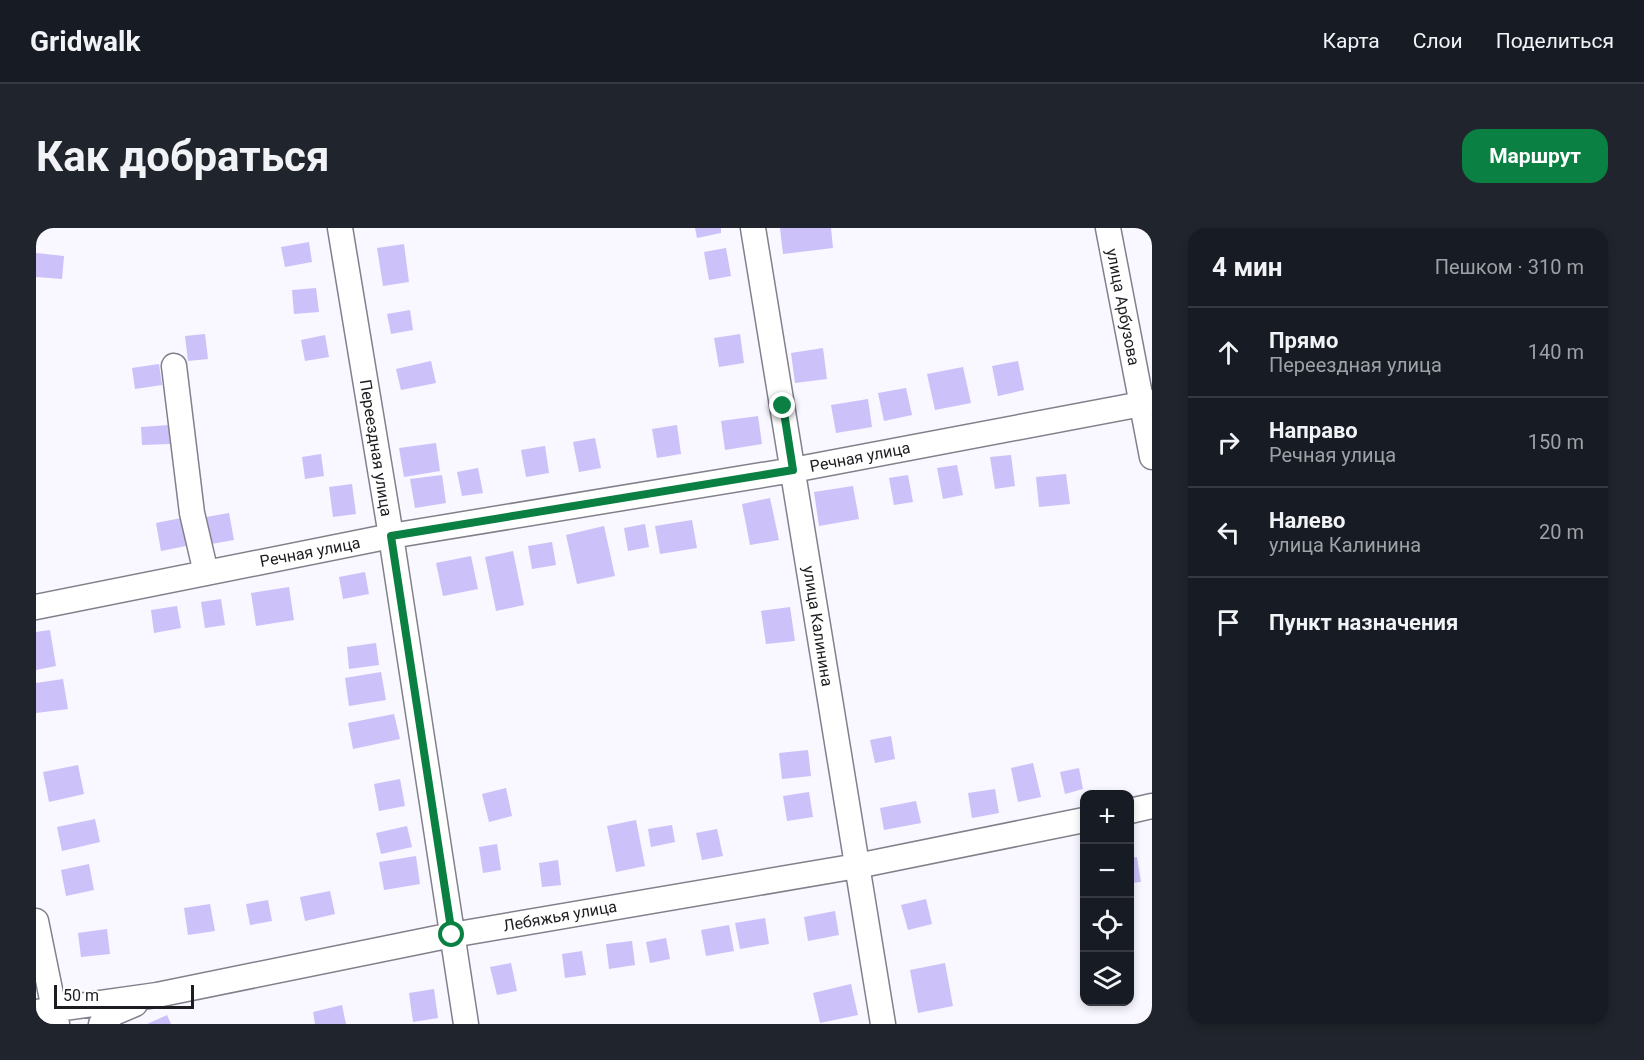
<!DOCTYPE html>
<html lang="ru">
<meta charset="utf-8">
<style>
:root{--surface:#171b24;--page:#20242c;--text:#f1f3f6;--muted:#9ea1a6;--line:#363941;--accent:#0b8043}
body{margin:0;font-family:Roboto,sans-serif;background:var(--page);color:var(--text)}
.controls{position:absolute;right:18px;bottom:18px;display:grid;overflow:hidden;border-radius:12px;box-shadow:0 3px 9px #0003}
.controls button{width:54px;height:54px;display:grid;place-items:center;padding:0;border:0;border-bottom:2px solid var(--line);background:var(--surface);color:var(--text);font:30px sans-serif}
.scale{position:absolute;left:18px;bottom:15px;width:140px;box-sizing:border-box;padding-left:6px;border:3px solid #1d1d21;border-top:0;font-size:16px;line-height:21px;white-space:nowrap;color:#1d1d21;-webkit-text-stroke:4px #fff;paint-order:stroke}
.stop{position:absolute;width:18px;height:18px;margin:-14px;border:4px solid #0b8043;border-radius:50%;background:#fff}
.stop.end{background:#0b8043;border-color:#fff;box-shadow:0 2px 6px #0008}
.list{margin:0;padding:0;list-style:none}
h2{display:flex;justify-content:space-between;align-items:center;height:78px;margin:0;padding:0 24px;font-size:26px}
h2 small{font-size:20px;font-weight:400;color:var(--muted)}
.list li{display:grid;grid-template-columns:39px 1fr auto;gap:18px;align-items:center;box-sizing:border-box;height:90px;padding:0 24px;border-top:2px solid var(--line)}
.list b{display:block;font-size:22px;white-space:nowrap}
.list p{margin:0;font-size:20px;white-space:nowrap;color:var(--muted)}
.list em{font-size:20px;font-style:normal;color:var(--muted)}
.icon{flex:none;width:33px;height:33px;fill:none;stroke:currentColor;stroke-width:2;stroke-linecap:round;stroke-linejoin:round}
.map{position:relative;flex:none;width:1116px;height:796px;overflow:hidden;border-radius:18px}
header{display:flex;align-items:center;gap:36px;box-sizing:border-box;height:84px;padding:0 30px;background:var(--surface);border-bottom:2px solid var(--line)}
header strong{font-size:28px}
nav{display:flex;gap:33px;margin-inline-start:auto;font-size:21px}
.intro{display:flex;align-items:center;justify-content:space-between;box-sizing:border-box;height:144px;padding:0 36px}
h1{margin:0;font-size:42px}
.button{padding:15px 27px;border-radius:18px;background:var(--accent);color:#fff;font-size:21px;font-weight:700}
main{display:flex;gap:36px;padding:0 36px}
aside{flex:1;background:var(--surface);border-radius:18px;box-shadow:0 3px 9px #0003}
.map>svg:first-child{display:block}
</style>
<header>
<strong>Gridwalk</strong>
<nav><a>Карта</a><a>Слои</a><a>Поделиться</a></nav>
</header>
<div class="intro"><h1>Как добраться</h1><a class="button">Маршрут</a></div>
<main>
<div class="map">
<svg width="1116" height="796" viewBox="0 0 1116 796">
<rect width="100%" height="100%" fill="#f9f7ff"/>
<path fill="#cdc1f9" d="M 659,0 L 685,0 L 685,5 L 661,10 Z
M 744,0 L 795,0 L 797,20 L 747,26 Z
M 273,14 L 276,34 L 249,39 L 245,19 Z
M 368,16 L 373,54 L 347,58 L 341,20 Z
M 690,20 L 695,48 L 673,52 L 668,24 Z
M 0,25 L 28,28 L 26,51 L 0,49 Z
M 280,60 L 283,84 L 258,86 L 256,62 Z
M 374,82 L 377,102 L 355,106 L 351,86 Z
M 169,106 L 172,131 L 152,133 L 149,108 Z
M 704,106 L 708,135 L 683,139 L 678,110 Z
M 289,107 L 293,129 L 269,133 L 265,112 Z
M 787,120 L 791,151 L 759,155 L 755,125 Z
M 395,133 L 400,155 L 365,162 L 360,141 Z
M 982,133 L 988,162 L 962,168 L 956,138 Z
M 123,136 L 126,157 L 99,161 L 96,140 Z
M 927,139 L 935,175 L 899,182 L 891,146 Z
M 870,160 L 876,187 L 848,193 L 842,165 Z
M 832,171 L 836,199 L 800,205 L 795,177 Z
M 722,188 L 726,216 L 689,222 L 685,193 Z
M 133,197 L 134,216 L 106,217 L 105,199 Z
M 641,197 L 645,226 L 621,230 L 616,201 Z
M 559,210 L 565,240 L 543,244 L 537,214 Z
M 400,215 L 404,243 L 368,249 L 363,220 Z
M 509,218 L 513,245 L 490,249 L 485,222 Z
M 285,226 L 288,248 L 269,251 L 266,229 Z
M 975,227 L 979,258 L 959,261 L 954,229 Z
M 921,237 L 927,267 L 907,271 L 901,240 Z
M 442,240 L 447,265 L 426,268 L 421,244 Z
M 1030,246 L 1034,276 L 1003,279 L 1000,249 Z
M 406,247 L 410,275 L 379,280 L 374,251 Z
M 872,247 L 877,274 L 858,277 L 853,250 Z
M 316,256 L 320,286 L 297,289 L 293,259 Z
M 817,258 L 823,291 L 783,298 L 778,264 Z
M 734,270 L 743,312 L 714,317 L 706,276 Z
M 193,285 L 198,312 L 170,317 L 165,290 Z
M 145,290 L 150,318 L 125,323 L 120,295 Z
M 656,292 L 661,320 L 624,326 L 619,298 Z
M 609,296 L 613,319 L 592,323 L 588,300 Z
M 568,298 L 579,348 L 541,356 L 530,307 Z
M 516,314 L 520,337 L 496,341 L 492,318 Z
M 477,323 L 488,377 L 460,383 L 449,329 Z
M 435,328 L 442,361 L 407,368 L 400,335 Z
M 329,344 L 333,366 L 307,371 L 303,349 Z
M 253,359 L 258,392 L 220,398 L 215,365 Z
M 185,371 L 189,397 L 169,400 L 165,374 Z
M 141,378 L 145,400 L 118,405 L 115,382 Z
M 754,379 L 759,413 L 730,416 L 725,383 Z
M 14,402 L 20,438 L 0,442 L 0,404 Z
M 340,415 L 343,437 L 313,441 L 311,419 Z
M 345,444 L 350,472 L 313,478 L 309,450 Z
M 27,451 L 32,481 L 0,485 L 0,455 Z
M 358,486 L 364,511 L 317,521 L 312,495 Z
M 855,508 L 859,531 L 839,535 L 834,512 Z
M 772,522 L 775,548 L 746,551 L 743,525 Z
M 997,535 L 1005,569 L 982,574 L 975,540 Z
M 42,537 L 48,566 L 13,574 L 7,544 Z
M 1043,540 L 1047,561 L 1029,566 L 1024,544 Z
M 364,551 L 369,578 L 343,583 L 338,556 Z
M 470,560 L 476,588 L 453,594 L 446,566 Z
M 959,561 L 963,585 L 936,590 L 932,565 Z
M 773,564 L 777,589 L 751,593 L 747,568 Z
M 880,573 L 885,595 L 848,602 L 844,580 Z
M 59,591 L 64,614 L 26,623 L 21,599 Z
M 600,592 L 609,638 L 580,644 L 571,598 Z
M 636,597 L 639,614 L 615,619 L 612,601 Z
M 371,598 L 376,619 L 345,626 L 340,605 Z
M 681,601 L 687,628 L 666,632 L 660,605 Z
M 461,616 L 465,642 L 447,645 L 443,619 Z
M 380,628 L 384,656 L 348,662 L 343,634 Z
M 1101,629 L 1105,654 L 1094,655 L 1094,630 Z
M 522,632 L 525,657 L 506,659 L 503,635 Z
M 53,636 L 58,662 L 30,668 L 25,642 Z
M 294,663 L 299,686 L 269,693 L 264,669 Z
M 890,671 L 896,696 L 872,702 L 865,677 Z
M 232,672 L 236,693 L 214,697 L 210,676 Z
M 174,676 L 179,703 L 152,707 L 148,680 Z
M 799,683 L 803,707 L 772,713 L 768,689 Z
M 729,690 L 733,716 L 704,721 L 699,695 Z
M 693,697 L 698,723 L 670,728 L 665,702 Z
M 71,701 L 74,726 L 45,729 L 42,705 Z
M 630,710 L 634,731 L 614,735 L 610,714 Z
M 596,713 L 599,737 L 573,741 L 570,716 Z
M 546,723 L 550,747 L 529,750 L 526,726 Z
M 475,735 L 481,763 L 461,767 L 454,739 Z
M 909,735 L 917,778 L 882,785 L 874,742 Z
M 815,756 L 822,787 L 784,795 L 777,765 Z
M 398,761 L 402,790 L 377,794 L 373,765 Z
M 306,777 L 310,796 L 279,796 L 277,784 Z
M 131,787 L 135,796 L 111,796 Z"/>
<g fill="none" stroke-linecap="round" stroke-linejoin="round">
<g stroke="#82808b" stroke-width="27">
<path id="minor" d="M 304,0 L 355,308 L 430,796
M 717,0 L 847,796
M 1072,0 L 1116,229
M 138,138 L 156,285 L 170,345
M 0,379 L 355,308 L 757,242 L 1116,174
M 1094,583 L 1116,578
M 0,693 L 21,796
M 0,784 L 121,767 L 416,707 L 821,638 L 1048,592
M 65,796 L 78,785 L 99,776"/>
</g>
<use href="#minor" stroke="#fff" stroke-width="24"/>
</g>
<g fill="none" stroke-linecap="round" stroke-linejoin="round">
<path stroke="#0b8043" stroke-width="8" d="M 416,707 L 355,308 L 757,242 L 747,178"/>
</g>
<g text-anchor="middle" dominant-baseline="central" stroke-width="5" stroke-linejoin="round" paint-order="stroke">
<g font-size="16" fill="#1d1d21" stroke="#fff">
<text transform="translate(1087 79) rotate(79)">улица Арбузова</text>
<text transform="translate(340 220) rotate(81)">Переездная улица</text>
<text transform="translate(824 229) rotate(-11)">Речная улица</text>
<text transform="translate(274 324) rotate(-11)">Речная улица</text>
<text transform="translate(782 398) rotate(81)">улица Калинина</text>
<text transform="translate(524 688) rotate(-10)">Лебяжья улица</text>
</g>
</g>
</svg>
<div class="controls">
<button>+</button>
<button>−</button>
<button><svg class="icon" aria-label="locate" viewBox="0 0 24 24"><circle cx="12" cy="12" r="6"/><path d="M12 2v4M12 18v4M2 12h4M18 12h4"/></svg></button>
<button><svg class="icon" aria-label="layers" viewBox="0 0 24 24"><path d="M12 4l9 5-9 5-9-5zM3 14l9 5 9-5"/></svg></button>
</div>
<div class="scale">50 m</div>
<div class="stop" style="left:416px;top:707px"></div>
<div class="stop end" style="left:747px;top:178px"></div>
</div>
<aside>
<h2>4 мин<small>Пешком · 310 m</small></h2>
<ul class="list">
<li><svg class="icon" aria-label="ahead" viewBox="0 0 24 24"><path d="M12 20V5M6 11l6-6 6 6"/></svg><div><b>Прямо</b><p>Переездная улица</p></div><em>140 m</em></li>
<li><svg class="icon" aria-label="right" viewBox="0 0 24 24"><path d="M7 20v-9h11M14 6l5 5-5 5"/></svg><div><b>Направо</b><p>Речная улица</p></div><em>150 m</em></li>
<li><svg class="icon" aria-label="left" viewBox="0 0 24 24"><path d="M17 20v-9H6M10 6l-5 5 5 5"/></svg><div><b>Налево</b><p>улица Калинина</p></div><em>20 m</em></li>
<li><svg class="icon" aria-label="arrive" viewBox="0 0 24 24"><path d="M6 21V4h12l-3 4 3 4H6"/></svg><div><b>Пункт назначения</b></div></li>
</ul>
</aside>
</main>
